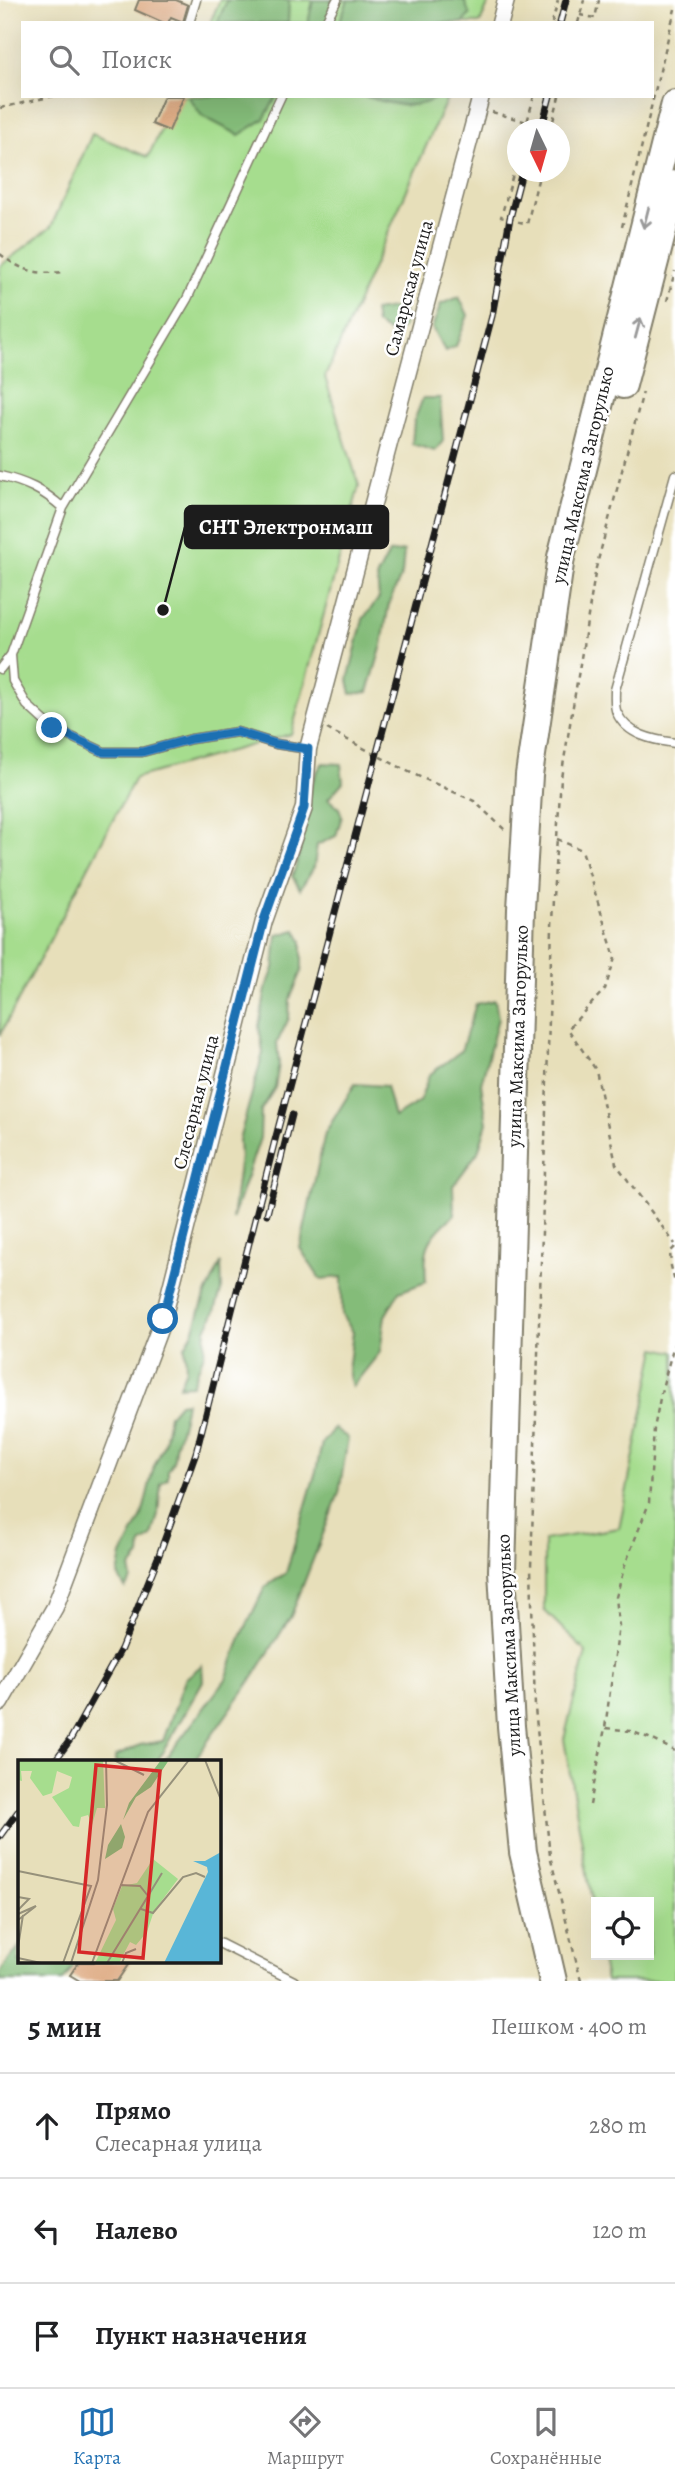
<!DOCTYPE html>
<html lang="ru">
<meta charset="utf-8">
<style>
:root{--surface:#fff;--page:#f2f2f2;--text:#202124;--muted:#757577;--line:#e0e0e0;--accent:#1f6fb2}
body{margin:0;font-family:Alegreya,serif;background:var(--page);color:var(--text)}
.controls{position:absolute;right:21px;bottom:21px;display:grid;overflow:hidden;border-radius:0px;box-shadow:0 7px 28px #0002}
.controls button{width:63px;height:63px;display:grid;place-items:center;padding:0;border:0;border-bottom:2px solid var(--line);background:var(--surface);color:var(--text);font:35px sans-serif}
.compass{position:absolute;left:507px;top:119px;width:63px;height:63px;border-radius:50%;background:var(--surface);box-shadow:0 7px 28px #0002;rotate:175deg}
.stop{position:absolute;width:21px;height:21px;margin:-16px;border:5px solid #1f6fb2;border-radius:50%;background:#fff}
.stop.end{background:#1f6fb2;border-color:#fff;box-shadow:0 2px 7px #0008}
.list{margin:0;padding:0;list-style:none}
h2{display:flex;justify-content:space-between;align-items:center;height:91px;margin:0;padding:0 28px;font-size:30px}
h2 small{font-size:23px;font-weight:400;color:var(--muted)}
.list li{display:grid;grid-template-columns:46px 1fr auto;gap:21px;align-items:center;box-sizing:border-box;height:105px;padding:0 28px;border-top:2px solid var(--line)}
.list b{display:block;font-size:26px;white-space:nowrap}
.list p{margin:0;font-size:23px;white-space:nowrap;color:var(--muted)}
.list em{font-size:23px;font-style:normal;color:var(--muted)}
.icon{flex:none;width:38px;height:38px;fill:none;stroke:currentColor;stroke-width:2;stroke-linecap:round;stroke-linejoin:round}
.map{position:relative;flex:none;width:675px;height:1981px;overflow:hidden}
.search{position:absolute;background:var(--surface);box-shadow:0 7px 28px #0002;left:21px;right:21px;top:21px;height:77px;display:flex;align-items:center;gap:18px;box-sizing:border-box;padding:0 24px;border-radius:0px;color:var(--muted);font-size:26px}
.sheet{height:406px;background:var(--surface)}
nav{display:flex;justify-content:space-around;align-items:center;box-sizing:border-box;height:98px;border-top:2px solid var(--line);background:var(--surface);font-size:19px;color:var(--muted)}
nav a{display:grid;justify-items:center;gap:4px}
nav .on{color:var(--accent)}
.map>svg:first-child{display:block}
</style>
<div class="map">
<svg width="675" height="1981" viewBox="0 0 675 1981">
<rect width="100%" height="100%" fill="#fff"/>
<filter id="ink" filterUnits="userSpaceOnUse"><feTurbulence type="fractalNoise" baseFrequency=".0143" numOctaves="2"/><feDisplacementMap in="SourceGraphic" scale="14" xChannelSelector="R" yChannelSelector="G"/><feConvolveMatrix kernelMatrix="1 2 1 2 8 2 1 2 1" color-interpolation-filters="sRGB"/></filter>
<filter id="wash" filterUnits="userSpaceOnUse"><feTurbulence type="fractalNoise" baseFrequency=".00686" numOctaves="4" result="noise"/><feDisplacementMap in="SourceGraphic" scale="28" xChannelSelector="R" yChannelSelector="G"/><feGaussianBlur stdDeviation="1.57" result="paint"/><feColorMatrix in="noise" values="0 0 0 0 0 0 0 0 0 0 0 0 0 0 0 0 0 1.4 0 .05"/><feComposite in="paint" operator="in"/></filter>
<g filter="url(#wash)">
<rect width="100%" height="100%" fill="#e7dfba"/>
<path fill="#a6dd8e" stroke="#617c55" stroke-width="2" d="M 220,0 L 490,0 L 480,23 L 210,23 Z
M 177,96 L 448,96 L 325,377 L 359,486 L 291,734 L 135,778 L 0,1035 L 0,266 L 51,227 L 92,134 L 148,157 Z
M 656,1348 L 675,1352 L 675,1981 L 606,1981 L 601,1955 L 649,1955 L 649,1902 L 596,1902 L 596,1925 L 564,1739 L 586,1652 L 544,1610 L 544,1540 L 619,1528 Z"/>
<path fill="#84bc79" stroke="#506c4a" stroke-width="2" d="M 227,0 L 289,0 L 288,23 L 217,23 Z
M 313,0 L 337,0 L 332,23 L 308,23 Z
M 348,0 L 464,0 L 470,15 L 462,23 L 339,23 Z
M 188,96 L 277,96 L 264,119 L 239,135 L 202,116 Z
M 364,96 L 439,96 C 416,112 390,104 364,96 Z
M 459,297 L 468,315 L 456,346 L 445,351 L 432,328 L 441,304 Z
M 399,307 L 405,313 L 404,327 L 392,334 L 376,324 L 374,311 Z
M 423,398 L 440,398 L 443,441 L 435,451 L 412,444 L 414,421 Z
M 404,551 L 402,574 L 389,603 L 382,645 L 368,692 L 351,694 L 348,680 L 363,619 L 379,598 L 377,576 L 389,553 Z
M 323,763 L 341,764 L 343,782 L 328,799 L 339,808 L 342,816 L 336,836 L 317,845 L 314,867 L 300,889 L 292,876 C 308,841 298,794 323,763 Z
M 296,930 L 302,941 L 302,971 L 290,999 L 289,1018 L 277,1043 L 279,1064 L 275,1088 L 261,1110 L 260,1138 L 232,1220 L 240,1156 L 239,1140 L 263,1053 L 259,1026 L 266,989 L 274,968 L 277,935 Z
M 495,1000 L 498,1018 L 481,1084 L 487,1123 L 478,1152 L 453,1186 L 454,1215 C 428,1239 423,1245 426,1282 L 399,1292 L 385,1316 L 380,1352 L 352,1387 L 348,1371 L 353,1332 L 342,1315 L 342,1277 L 320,1279 L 300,1248 L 325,1133 L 355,1084 L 386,1086 L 394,1117 L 420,1101 L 429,1075 L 461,1051 L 476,1004 Z
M 221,1263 L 222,1288 L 215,1311 L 206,1330 L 204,1354 L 192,1385 L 179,1386 L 186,1369 L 185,1346 L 193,1332 L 205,1296 Z
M 186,1402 C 184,1419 181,1427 176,1443 C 173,1455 177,1458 168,1470 L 168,1478 L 161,1483 L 158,1514 L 152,1537 L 141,1544 L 140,1556 L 130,1568 L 132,1579 L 125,1588 L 118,1575 L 122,1555 L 142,1516 L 154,1466 L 164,1444 L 169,1415 L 179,1403 Z
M 334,1428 L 348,1438 L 339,1493 L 291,1616 L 254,1676 L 193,1762 L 163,1762 L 226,1679 L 242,1635 L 265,1587 L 286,1573 L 316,1471 L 322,1443 Z
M 202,1665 L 203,1681 L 157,1762 L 115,1762 L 115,1757 L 140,1745 L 163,1741 L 185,1679 Z
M 19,1947 L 19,1962 L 76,1962 L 63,1981 L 0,1981 L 0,1972 Z"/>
<g id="blocks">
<path fill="#dda87f" d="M 139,0 L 176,0 L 188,5 L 183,22 L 171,17 L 168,23 L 164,23 L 135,10 Z
M 164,96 L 184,96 L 169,131 L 152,124 Z
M 79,1962 L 130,1962 L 117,1981 L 80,1981 L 70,1975 Z"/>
</g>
</g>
<g filter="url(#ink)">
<use href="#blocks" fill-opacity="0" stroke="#827e6b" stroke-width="2"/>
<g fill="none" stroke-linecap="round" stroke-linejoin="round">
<g stroke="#827e6b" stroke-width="11">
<path id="lane" d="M 189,23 L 196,0
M 325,23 L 337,0
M 281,96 L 187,299 L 63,508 L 11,655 L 13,681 L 27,705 L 52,728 L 104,752 L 142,752 L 191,739 L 237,732 L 276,744 L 308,749
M 675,475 L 615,690 C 615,697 614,707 617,713 C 627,735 653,740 675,743
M 0,476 C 26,482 43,490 63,508
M 0,669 L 11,655
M 219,1943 L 294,1981"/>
</g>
<g stroke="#827e6b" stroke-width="19">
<path id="street" d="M 500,23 L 506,0
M 0,1703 L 55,1607 L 163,1319 L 264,921 L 304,808 L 308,749 L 481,96"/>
</g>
<g stroke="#827e6b" stroke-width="30">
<path id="primary" d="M 623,385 L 675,184
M 553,1981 L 523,1852 L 511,1726 L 502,1571 L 521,909 L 529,775 L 561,557 L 675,104"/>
</g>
<path stroke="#827e6b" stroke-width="2.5" stroke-dasharray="5 5" stroke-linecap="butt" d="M 580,15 L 595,18 L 599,0
M 552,23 L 558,0
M 578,23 L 584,0
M 0,108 L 54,96
M 492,112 L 527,122
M 525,130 L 534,96
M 551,130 L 559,96
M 518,157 L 501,217 L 527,224 L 540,172
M 622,227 L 675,9
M 0,254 C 20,270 36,275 62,272
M 667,301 L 675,271
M 327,729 L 409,772 L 474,801 L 506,831
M 557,839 L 582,850 L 615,958 L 605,989 L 568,1029 L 596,1070 L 616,1164 L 675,1244
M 675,1247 L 670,1252 L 671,1266 L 675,1283
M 606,1728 L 630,1731 L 649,1738 L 675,1751
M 590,1805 L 605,1728 L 619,1626 L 616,1597 L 625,1565 L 649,1503 L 654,1429 L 662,1388 L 675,1341
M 581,1981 L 550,1856 L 535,1708 L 531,1567 L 553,897 L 561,778 L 596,568 L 643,392"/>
<use href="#lane" stroke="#fff" stroke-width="8"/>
<use href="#street" stroke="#fff" stroke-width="16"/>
<use href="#primary" stroke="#fff" stroke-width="26"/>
<g stroke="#1c1c1c" stroke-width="7">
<path id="rail" d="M 560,23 L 566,0
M 541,130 L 550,96
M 267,1214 L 292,1115
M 54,1762 L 70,1740 L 121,1649 L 159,1555 L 196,1453 L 274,1144 L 492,316 L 510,218 L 522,172
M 0,1836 L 19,1810"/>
</g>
<use href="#rail" stroke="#fff" stroke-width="4.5" stroke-dasharray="13" stroke-linecap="butt"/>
</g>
<defs><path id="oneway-shaft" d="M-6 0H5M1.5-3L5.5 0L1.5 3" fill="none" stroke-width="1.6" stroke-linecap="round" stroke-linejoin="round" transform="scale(1.75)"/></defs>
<g stroke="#999">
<use href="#oneway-shaft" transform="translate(646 218) rotate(104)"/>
<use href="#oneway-shaft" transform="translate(638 328) rotate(-75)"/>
</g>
</g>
<g fill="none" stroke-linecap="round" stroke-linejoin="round" filter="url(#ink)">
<path stroke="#1f6fb2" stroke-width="9" d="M 52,728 L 104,752 L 142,752 L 191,739 L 237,732 L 276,744 L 308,749 L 304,808 L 264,920 L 163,1319"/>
</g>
<g text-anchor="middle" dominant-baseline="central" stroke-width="5" stroke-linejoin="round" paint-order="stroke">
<g font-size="19" fill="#1c1c1c" stroke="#fff">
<text transform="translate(409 288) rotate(-75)">Самарская улица</text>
<text transform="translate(583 475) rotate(-77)">улица Максима Загорулько</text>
<text transform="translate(518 1036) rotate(-88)">улица Максима Загорулько</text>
<text transform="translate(196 1102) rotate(-76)">Слесарная улица</text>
<text transform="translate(509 1645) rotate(-93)">улица Максима Загорулько</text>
</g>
</g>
<g transform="translate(18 1760)">
<rect width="203" height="203" fill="#e7dfba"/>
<path d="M 0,0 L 85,0 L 87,48 L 79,48 L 74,65 L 70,55 L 63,57 L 61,67 L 55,66 L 34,37 L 51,28 L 54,17 L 39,11 L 34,33 L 25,36 L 12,18 L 14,11 L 3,11 L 4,21 L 0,20 ZM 135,99 L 160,119 L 136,151 L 129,172 L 118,185 L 112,182 L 101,203 L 77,203 L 98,160 L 95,149 L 104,126 L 119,123 Z" fill="#a6dd8e"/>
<path d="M 143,0 L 151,0 L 133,27 L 118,37 L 105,60 L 111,43 ZM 103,64 L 107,77 L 104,88 L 87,99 L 90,85 Z" fill="#84bc79"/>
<path d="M 203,92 L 203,203 L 146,203 L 190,112 L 189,107 L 175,101 L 187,101 Z" fill="#59b6d7"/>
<path fill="none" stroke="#96917b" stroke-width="2" d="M 96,0 L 126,15M 187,0 L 203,40M 0,111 L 73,126 L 45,203M 130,136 L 144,113M 0,137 L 11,139 L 0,150M 123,149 L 135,153 L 165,117 L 178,113 L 187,117M 0,154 L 18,146 L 0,160M 0,187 L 5,155M 0,198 L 23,203M 53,203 L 80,120 L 89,45 L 88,0M 74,203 L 130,52 L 171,0M 89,203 L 130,136 L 122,126 L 102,125M 104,203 L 108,193 L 118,189"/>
<path fill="#d62828" fill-opacity="0.15" stroke="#d62828" stroke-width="3.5" d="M 78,5 L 142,11 L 125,198 L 61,192 Z"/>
<rect width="203" height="203" fill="none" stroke="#1c1c1c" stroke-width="3.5"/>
</g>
<path fill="none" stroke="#1c1c1c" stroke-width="2.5" d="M163 610L185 527"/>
<circle fill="#1c1c1c" stroke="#fff" stroke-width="2.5" cx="163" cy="610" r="7"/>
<rect fill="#1c1c1c" stroke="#1c1c1c" stroke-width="2.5" x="185" y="506" width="203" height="42" rx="7"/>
<g font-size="21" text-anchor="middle" font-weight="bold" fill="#fff">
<text x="286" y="534">СНТ Электронмаш</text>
</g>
</svg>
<div class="controls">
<button><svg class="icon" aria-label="locate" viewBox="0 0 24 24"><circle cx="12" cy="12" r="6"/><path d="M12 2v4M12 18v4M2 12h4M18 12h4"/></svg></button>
</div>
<svg class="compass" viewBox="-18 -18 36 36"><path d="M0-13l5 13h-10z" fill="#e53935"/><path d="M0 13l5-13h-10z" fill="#757577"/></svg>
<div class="stop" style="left:163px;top:1319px"></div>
<div class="stop end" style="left:52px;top:728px"></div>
<div class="search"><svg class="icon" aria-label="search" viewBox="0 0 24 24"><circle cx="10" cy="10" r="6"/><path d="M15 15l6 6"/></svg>Поиск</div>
</div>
<section class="sheet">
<h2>5 мин<small>Пешком · 400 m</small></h2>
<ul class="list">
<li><svg class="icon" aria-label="ahead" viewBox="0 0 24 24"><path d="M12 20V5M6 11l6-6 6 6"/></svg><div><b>Прямо</b><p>Слесарная улица</p></div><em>280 m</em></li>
<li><svg class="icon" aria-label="left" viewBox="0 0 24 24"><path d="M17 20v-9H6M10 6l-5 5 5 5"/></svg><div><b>Налево</b></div><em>120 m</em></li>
<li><svg class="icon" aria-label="arrive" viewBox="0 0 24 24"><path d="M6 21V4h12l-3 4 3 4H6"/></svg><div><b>Пункт назначения</b></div></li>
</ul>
</section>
<nav>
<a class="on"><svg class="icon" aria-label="map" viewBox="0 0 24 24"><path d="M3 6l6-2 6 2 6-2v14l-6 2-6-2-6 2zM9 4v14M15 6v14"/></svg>Карта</a>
<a><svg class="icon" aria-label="directions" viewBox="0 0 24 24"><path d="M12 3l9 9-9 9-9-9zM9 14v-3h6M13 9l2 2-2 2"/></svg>Маршрут</a>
<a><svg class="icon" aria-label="saved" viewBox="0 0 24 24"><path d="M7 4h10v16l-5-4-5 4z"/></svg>Сохранённые</a>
</nav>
